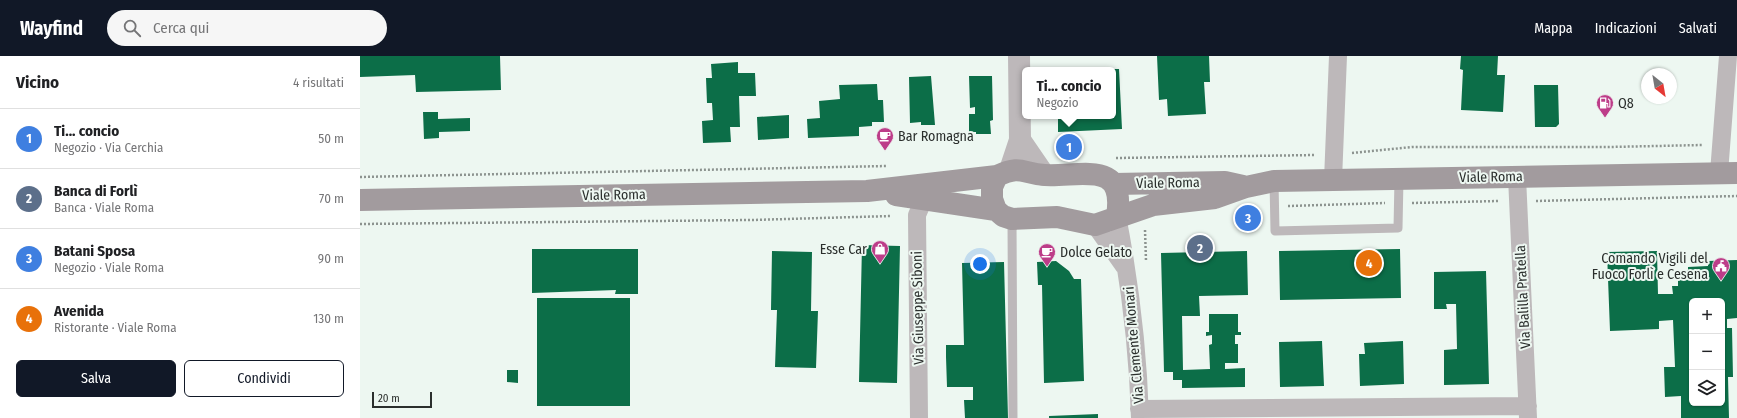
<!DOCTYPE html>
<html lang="it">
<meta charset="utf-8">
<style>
:root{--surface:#fff;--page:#f6f6f6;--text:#202124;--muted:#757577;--line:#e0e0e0;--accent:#111827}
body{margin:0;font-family:"Fira Sans Condensed",sans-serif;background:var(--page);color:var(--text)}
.controls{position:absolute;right:12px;bottom:12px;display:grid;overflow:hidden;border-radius:6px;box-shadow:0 1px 3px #0004}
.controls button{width:36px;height:36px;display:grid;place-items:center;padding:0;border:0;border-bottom:1px solid var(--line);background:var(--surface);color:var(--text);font:20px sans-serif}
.compass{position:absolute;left:1281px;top:12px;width:36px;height:36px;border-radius:50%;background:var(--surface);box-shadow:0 1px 3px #0004;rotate:149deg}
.scale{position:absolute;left:12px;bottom:10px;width:60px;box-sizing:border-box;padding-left:4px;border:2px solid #2b2f2d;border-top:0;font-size:11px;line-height:14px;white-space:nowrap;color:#2b2f2d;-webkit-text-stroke:3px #edf7f1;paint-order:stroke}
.you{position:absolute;left:620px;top:208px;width:14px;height:14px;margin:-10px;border:3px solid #fff;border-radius:50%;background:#1a73e8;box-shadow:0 0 0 6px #1a73e833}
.badge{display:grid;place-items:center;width:26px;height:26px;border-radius:50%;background:var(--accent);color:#fff;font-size:13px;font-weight:700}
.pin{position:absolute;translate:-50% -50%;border:2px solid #fff;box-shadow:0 1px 4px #0006}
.popup{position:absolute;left:662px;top:11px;width:94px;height:52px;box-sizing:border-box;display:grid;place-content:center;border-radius:6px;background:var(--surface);filter:drop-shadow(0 1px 3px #0005);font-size:13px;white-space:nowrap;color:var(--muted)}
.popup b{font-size:15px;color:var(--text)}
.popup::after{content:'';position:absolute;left:50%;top:100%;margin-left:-8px;border:8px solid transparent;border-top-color:var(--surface)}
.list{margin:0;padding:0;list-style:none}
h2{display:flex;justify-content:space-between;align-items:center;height:52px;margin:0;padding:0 16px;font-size:17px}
h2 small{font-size:13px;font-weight:400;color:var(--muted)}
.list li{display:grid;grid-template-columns:26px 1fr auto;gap:12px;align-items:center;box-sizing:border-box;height:60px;padding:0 16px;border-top:1px solid var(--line)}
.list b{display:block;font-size:15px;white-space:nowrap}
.list p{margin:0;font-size:13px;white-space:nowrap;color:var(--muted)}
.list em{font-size:13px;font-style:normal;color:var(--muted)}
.actions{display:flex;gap:8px;padding:12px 16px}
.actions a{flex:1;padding:9px 0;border:1px solid var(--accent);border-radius:6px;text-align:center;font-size:14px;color:var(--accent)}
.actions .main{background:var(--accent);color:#fff}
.icon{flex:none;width:22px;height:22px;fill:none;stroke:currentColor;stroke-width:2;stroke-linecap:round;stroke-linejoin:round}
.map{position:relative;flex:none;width:1377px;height:362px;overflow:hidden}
header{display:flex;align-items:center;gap:24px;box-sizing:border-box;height:56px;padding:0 20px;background:var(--accent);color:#fff}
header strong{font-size:19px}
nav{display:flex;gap:22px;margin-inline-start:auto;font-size:14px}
.search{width:280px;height:36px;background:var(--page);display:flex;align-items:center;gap:10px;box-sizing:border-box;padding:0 14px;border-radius:22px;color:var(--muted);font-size:15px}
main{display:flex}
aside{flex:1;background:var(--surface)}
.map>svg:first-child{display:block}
</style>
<header>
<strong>Wayfind</strong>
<div class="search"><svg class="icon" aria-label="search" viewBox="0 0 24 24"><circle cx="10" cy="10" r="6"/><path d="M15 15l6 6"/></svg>Cerca qui</div>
<nav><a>Mappa</a><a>Indicazioni</a><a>Salvati</a></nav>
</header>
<main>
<aside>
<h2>Vicino<small>4 risultati</small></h2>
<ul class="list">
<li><span class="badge" style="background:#3f7fe0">1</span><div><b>Ti... concio</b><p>Negozio · Via Cerchia</p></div><em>50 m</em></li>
<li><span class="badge" style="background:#5c6f8a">2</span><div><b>Banca di Forlì</b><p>Banca · Viale Roma</p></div><em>70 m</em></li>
<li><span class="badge" style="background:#3f7fe0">3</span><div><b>Batani Sposa</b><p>Negozio · Viale Roma</p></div><em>90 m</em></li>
<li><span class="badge" style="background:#e8710a">4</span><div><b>Avenida</b><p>Ristorante · Viale Roma</p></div><em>130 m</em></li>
</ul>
<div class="actions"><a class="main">Salva</a><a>Condividi</a></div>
</aside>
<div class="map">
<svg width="1377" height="362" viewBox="0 0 1377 362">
<rect width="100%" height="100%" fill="#edf7f1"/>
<path fill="#0c6e48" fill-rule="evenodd" d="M 0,0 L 140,0 L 141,34 L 56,36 L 55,19 L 0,21 Z
M 797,0 L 849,0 L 850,26 L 844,26 L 846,58 L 808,60 L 807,43 L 799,44 Z
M 1101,0 L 1138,0 L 1137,19 L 1145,19 L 1143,56 L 1101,54 L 1103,14 L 1100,13 Z
M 378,6 L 378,17 L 395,17 L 396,40 L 379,40 L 380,71 L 370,71 L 371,86 L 343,87 L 342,65 L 353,64 L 352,47 L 347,47 L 346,22 L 352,22 L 351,8 Z
M 753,13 L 759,13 L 762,73 L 698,76 L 698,60 L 753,60 Z
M 571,20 L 575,69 L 561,69 L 561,66 L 550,67 L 549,21 Z
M 609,20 L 632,20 L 633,64 L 630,65 L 631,78 L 616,78 L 616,76 L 609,76 L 609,58 L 615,58 L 615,51 L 610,52 Z
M 517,28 L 518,44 L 523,44 L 524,66 L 512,66 L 512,70 L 499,71 L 499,80 L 448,82 L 447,63 L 460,62 L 459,45 L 480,43 L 479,29 Z
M 1174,29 L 1198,29 L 1199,68 L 1196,71 L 1175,71 Z
M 63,56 L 78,56 L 78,63 L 110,62 L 110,75 L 79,76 L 79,82 L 64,83 Z
M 429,59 L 429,82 L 398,84 L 397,61 Z
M 502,189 L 540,190 L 537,327 L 499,326 Z
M 172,193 L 278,193 L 278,238 L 255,238 L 256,234 L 172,237 Z
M 1040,193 L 1041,242 L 920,244 L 919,195 Z
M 412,195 L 452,196 L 451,255 L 458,255 L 456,312 L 415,311 L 417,254 L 411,254 Z
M 887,195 L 888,239 L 839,240 L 840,260 L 822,260 L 823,314 L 850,313 L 849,289 L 852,288 L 852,279 L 846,280 L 846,276 L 849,276 L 849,258 L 878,258 L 878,276 L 881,276 L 881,279 L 875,279 L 875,288 L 878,288 L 878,307 L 865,307 L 865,313 L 885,312 L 885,331 L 822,332 L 822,324 L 813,324 L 813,316 L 804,316 L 801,197 Z
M 1297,195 L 1298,238 L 1313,238 L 1312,230 L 1318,230 L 1318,215 L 1328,214 L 1328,211 L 1348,210 L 1348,205 L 1377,204 L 1377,262 L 1367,263 L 1367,272 L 1372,272 L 1373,321 L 1368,321 L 1369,362 L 1321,362 L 1321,340 L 1305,341 L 1304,311 L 1315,311 L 1313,264 L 1299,265 L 1299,273 L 1250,275 L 1247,196 ZM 1332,245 L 1362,245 L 1362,347 L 1332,347 Z
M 696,205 L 709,215 L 714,223 L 721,223 L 724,325 L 684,327 L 682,229 L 678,229 L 677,206 Z
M 644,206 L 648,362 L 605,362 L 604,344 L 613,344 L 613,331 L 587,331 L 586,301 L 586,289 L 604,289 L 602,207 Z
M 1126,215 L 1129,328 L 1084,329 L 1084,294 L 1097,293 L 1096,248 L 1086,248 L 1087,253 L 1074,253 L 1074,216 Z
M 177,242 L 270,242 L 270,350 L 177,350 Z
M 962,285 L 964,330 L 920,331 L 919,286 Z
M 1043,285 L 1044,328 L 1000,330 L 999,298 L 1005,298 L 1004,287 Z
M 147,314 L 158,314 L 158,327 L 147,326 Z
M 738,358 L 738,362 L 689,362 L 689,360 Z"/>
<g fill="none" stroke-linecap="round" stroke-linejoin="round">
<path stroke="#8c938f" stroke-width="2.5" stroke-dasharray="2 2" stroke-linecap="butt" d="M 992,97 L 1052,91 L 1249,91 L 1343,89
M 756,102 L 955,99
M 0,121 L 527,110
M 1176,145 L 1377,140
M 1052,147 L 1139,145
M 928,150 L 1025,147
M 0,168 L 392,164 L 531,160
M 785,174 L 786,205"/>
<path stroke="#bdb8ba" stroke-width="9" d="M 914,125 L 915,175 L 1038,172 L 1039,123
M 652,163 L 653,362"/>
<path stroke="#bdb8ba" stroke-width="18" d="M 1359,117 L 1368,0
M 1157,121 L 1168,362
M 973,124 L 978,0
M 757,160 C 770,227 778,294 780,362
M 735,169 L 764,210
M 779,353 L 1168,350
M 559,362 L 557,159 L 564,143"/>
<path stroke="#bdb8ba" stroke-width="22" d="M 660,84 L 684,119
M 650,114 L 660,84 L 659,0"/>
<path stroke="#a29b9e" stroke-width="22" d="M 637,120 L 632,131 L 632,143 L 636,154 L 643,160 L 652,163 L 697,161 L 735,169 L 793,149 L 855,142 L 886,131 L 914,125 L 1377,117
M 754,128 L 865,126 L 883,130
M 536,139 L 636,154
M 0,144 L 507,135 L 637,120 C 662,108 662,118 685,119 C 721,121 766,103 757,160"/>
</g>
<defs>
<g id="fuel-pin" transform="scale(0.9)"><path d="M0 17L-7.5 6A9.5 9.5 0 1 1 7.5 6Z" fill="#bd3d89" stroke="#edf7f1"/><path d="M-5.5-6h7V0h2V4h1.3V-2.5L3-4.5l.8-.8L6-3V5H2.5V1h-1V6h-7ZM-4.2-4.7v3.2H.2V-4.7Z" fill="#fff"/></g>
<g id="cafe-pin" transform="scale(0.9)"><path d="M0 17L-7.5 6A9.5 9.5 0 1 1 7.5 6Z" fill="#bd3d89" stroke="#edf7f1"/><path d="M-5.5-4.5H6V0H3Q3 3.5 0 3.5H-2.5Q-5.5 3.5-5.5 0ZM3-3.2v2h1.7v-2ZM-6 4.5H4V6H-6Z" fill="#fff"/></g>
<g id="shop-pin" transform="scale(0.9)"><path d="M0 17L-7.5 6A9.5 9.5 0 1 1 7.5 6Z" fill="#bd3d89" stroke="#edf7f1"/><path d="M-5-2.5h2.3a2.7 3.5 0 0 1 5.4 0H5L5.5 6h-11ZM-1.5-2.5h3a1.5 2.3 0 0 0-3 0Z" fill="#fff"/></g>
<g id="civic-pin" transform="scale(0.9)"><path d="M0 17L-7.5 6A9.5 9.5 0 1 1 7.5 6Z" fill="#bd3d89" stroke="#edf7f1"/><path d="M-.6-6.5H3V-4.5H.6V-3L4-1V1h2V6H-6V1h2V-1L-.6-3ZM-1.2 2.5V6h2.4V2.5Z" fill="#fff"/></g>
</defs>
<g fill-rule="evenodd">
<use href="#fuel-pin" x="1245" y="47"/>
<use href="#cafe-pin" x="525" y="80"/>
<use href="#shop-pin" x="520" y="193"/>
<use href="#cafe-pin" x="687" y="196"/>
<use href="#civic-pin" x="1361" y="210"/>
</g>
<g text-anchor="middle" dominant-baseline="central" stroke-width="4" stroke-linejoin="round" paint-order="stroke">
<g font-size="14" fill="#2b2f2d" stroke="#edf7f1" text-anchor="start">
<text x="1258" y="47">Q8</text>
<text x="538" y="80">Bar Romagna</text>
<text x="507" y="193" text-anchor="end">Esse Car</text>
<text x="700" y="196">Dolce Gelato</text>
<text x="1348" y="202" text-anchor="end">Comando Vigili del<tspan x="1348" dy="16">Fuoco Forlì e Cesena</tspan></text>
</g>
<g font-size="14" fill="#2b2f2d" stroke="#edf7f1">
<text transform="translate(1131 121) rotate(-1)">Viale Roma</text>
<text transform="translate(808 127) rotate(-1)">Viale Roma</text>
<text transform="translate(254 139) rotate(-1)">Viale Roma</text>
<text transform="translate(1163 241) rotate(-93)">Via Balilla Pratella</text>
<text transform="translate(558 252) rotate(-91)">Via Giuseppe Siboni</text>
<text transform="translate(774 289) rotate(-95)">Via Clemente Monari</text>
</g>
</g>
</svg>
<div class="controls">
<button>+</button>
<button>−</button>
<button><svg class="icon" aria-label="layers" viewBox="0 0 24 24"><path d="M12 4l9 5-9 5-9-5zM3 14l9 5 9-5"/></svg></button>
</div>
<svg class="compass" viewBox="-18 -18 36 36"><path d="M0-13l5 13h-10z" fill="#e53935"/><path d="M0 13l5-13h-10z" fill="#757577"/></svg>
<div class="scale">20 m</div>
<div class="you"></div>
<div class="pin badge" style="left:709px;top:91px;background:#3f7fe0">1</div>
<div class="popup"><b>Ti... concio</b>Negozio</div>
<div class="pin badge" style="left:840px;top:192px;background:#5c6f8a">2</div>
<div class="pin badge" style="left:888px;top:162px;background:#3f7fe0">3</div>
<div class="pin badge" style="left:1009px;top:207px;background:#e8710a">4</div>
</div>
</main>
